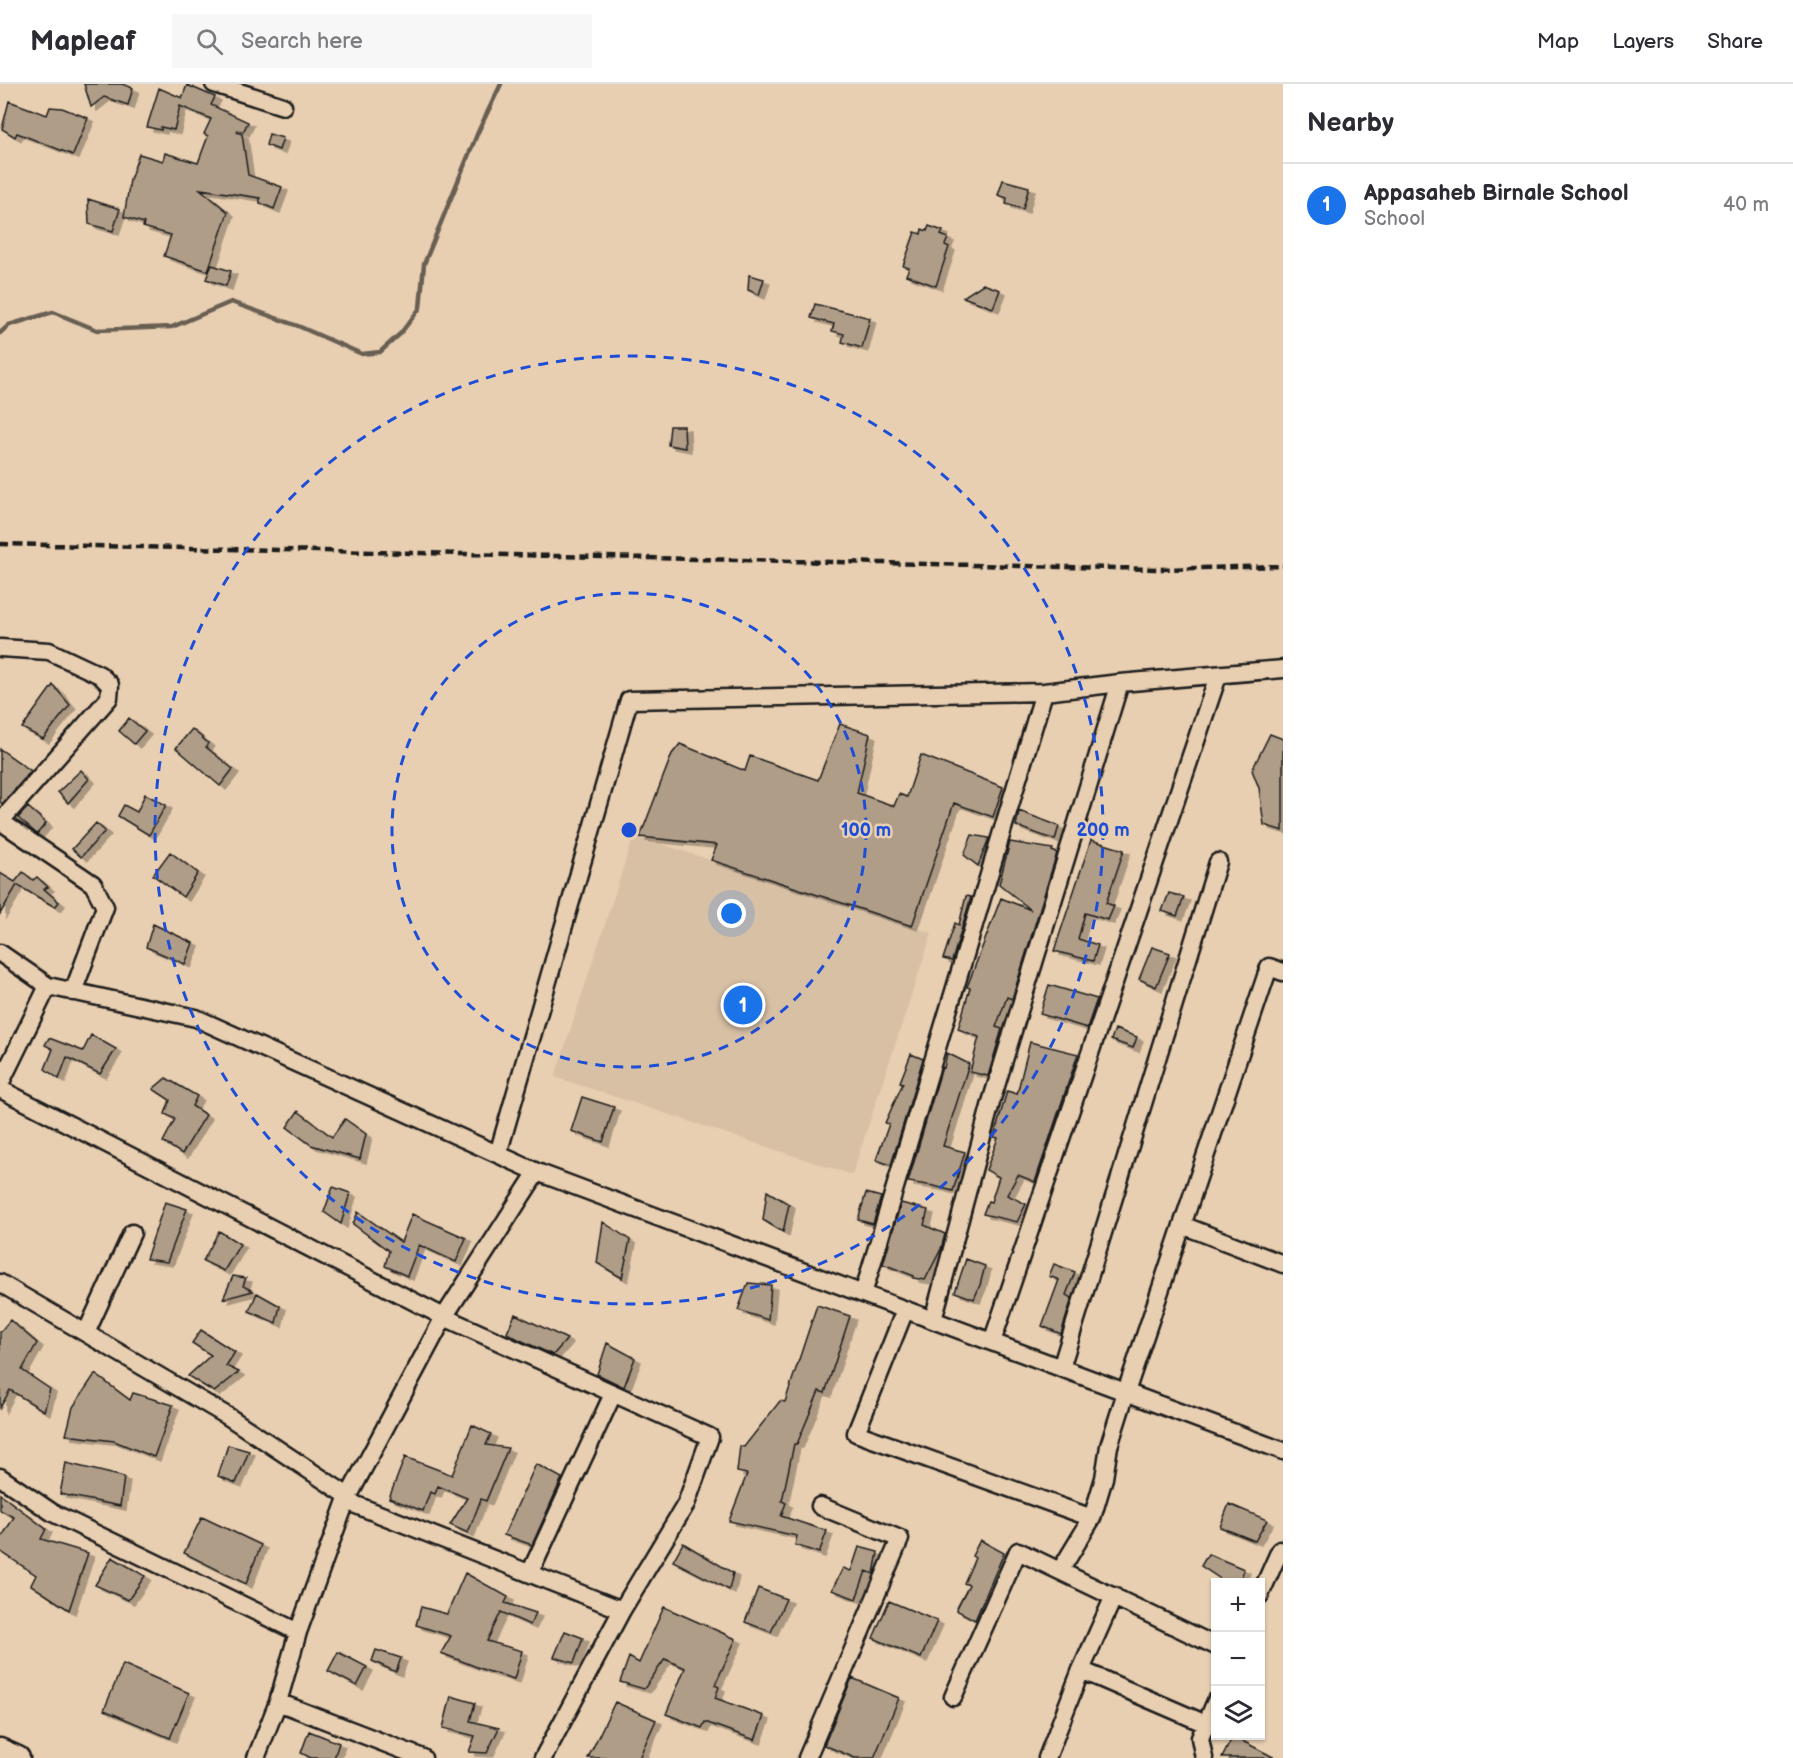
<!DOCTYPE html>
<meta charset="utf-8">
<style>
:root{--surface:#fff;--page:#f7f7f7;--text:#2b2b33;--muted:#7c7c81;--line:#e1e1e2;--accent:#1a73e8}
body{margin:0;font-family:"Balsamiq Sans",sans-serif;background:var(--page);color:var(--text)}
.controls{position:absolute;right:18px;bottom:18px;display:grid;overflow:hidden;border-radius:0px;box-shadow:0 2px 4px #0004}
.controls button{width:54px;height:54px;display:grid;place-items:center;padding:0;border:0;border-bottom:2px solid var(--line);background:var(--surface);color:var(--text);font:30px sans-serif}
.you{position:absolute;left:732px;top:830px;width:21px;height:21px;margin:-15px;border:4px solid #fff;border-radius:50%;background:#1a73e8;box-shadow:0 0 0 9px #1a73e833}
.badge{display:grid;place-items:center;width:39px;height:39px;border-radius:50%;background:var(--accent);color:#fff;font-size:20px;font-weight:700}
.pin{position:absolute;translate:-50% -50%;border:3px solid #fff;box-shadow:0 2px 6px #0006}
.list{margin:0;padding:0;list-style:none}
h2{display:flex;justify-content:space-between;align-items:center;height:78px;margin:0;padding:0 24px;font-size:26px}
h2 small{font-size:20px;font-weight:400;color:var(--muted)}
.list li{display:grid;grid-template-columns:39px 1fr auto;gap:18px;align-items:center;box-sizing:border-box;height:84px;padding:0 24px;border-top:2px solid var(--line)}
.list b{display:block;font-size:22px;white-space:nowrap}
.list p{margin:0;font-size:20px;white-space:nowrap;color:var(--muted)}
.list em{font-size:20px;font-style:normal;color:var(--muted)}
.icon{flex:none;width:33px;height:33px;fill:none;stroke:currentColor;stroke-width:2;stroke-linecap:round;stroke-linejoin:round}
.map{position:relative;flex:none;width:1283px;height:1674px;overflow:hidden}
header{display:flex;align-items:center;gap:36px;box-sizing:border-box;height:84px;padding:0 30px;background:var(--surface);border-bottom:2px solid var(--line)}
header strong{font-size:28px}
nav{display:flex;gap:33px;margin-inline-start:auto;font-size:21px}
.search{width:420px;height:54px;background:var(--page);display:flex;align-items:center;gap:15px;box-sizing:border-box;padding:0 21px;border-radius:0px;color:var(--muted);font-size:22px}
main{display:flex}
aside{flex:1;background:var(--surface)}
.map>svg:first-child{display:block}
</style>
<header>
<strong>Mapleaf</strong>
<div class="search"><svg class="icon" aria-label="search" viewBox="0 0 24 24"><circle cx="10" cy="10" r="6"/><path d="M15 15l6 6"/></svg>Search here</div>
<nav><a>Map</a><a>Layers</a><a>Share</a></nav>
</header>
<main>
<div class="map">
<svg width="1283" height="1674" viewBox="0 0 1283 1674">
<defs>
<filter id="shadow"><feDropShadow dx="6" dy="4" stdDeviation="0" flood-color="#0004"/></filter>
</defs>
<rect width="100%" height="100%" fill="#e9cfb1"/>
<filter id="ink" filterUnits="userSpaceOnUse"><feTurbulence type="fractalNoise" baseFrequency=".0167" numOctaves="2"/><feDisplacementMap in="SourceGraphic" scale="12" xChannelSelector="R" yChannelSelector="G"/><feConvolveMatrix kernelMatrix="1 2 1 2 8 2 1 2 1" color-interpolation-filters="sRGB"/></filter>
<g filter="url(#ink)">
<path fill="#d8c0a5" d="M 634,751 L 932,849 L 852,1091 L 555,993 Z"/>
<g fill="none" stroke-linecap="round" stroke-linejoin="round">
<path stroke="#685e53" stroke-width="4.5" d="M 0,249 L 9,241 L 53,228 L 97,246 L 172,243 L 231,218 L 298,242 L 362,270 L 380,268 L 400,250 L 420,224 L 424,180 L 478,48 L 501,0"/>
</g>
<path fill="#b09d88" stroke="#1c1c1c" stroke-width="1.5" filter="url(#shadow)" d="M 84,0 L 122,0 L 133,4 L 128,21 L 104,13 L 91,23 Z
M 187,1 L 215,13 L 211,21 L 248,38 L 243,48 L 238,46 L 237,48 L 242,50 L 248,91 L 282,103 L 274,125 L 260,119 L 260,114 L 200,105 L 228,128 L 208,187 L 164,172 L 171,151 L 143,143 L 144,139 L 124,133 L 130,96 L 139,70 L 163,77 L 165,69 L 198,79 L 208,52 L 204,50 L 211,35 L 180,22 L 174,46 L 161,43 L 161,46 L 147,43 L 159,4 L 182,14 Z
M 9,17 L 47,31 L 50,23 L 62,24 L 88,34 L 73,71 L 17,49 L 15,53 L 2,45 Z
M 269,50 L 283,54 L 279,66 L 266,61 Z
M 1003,96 L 1029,103 L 1023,125 L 1006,120 L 1007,114 L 998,111 Z
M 88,115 L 120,125 L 113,147 L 89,140 Z
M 929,142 L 943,147 L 941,151 L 948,154 L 945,161 L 949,163 L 936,202 L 906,191 L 909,184 L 903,182 L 915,148 L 921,150 L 922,145 L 927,147 Z
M 212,181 L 231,187 L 226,202 L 206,195 Z
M 749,191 L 764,195 L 759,211 L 748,206 Z
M 983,200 L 1000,206 L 993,224 L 963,213 Z
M 815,220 L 870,234 L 862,264 L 842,258 L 844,250 L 832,247 L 834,240 L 811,234 Z
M 670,342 L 684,342 L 685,364 L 668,361 Z
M 53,601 L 70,621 L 43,655 L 22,644 Z
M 129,634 L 145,647 L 134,660 L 119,647 Z
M 840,640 L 870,650 L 857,709 L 894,722 L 899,710 L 907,713 L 921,671 L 1003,703 L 993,733 L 954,719 L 912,842 L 711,776 L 717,761 L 640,753 L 672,670 L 680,660 L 745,687 L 750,672 L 818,696 Z
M 192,645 L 208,659 L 206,663 L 233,685 L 220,702 L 176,664 Z
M 1270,650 L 1283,655 L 1283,747 L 1264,741 L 1259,704 L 1252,686 Z
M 0,665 L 31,687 L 2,720 L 0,718 Z
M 81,686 L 89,695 L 68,719 L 58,708 Z
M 145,710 L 166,721 L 149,751 L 118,732 L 124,721 L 137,728 Z
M 28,723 L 46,739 L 37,750 L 18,734 Z
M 1019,727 L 1059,742 L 1055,756 L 1016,742 Z
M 96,739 L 105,747 L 81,773 L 72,765 Z
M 972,751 L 989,754 L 978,782 L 964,771 Z
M 1091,756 L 1124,766 L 1106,819 L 1114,822 L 1108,836 L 1085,829 L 1078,855 L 1098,861 L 1093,877 L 1054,867 Z
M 1010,758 L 1053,765 L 1052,767 L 1057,769 L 1012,915 L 1007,913 L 996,943 L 1002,945 L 988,992 L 970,988 L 979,953 L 958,945 L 970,904 L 967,903 L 1001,814 L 1031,826 L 999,800 Z
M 170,768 L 198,789 L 183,813 L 153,791 Z
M 23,788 L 33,796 L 37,793 L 48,803 L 44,805 L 59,818 L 55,823 L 17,801 L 0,830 L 0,789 L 15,798 Z
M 1169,809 L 1184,813 L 1177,832 L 1162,827 Z
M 966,812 L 971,813 L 952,877 L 943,875 L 955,839 L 959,841 Z
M 153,840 L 193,859 L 185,880 L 146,863 Z
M 1152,863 L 1170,869 L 1156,903 L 1139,895 Z
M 1049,901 L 1097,915 L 1087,944 L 1040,930 Z
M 1115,945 L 1137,953 L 1133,964 L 1111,956 Z
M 91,951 L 116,965 L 100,990 L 67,973 L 59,995 L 45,985 L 53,965 L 45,961 L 49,954 L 83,967 Z
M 1030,958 L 1078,970 L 1035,1098 L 1018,1091 L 1007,1111 L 1026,1120 L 1017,1138 L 983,1130 L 988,1117 L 991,1118 L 999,1093 L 986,1086 L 998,1054 L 994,1053 L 1007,1007 L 1017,1010 Z
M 947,969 L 969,980 L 943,1062 L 965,1068 L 953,1107 L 934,1102 L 908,1098 L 942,983 L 944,984 Z
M 911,970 L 923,975 L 891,1081 L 876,1076 L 889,1040 L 885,1039 L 903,999 L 900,998 Z
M 166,994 L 197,1012 L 192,1022 L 206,1031 L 182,1070 L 163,1058 L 175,1035 L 165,1030 L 170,1016 L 153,1005 Z
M 582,1013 L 614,1023 L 603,1058 L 571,1047 Z
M 298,1027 L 332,1053 L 345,1035 L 366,1050 L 360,1075 L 311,1061 L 287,1043 Z
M 333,1103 L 350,1109 L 341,1140 L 324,1128 Z
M 767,1107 L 789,1120 L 783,1148 L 763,1136 Z
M 866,1109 L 881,1113 L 873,1140 L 858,1136 Z
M 165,1118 L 187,1125 L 167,1178 L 146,1175 Z
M 901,1119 L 928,1126 L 924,1141 L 945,1150 L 941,1165 L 925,1196 L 913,1194 L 914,1192 L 883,1180 Z
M 358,1128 L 401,1158 L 412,1130 L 466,1154 L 456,1178 L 419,1161 L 407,1192 L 385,1182 L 389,1167 L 353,1140 Z
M 603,1138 L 630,1156 L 622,1194 L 597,1179 Z
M 219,1147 L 240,1160 L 224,1187 L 203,1177 Z
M 966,1175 L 985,1182 L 980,1201 L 974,1215 L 955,1208 Z
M 1054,1180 L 1075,1188 L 1066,1211 L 1072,1214 L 1061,1250 L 1042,1242 L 1059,1196 L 1049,1192 Z
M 233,1192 L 246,1194 L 243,1202 L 253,1207 L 223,1215 Z
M 748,1199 L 771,1201 L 768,1236 L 738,1226 Z
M 257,1209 L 280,1222 L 276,1239 L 249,1227 Z
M 817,1221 L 850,1232 L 825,1309 L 819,1307 L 797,1360 L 794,1360 L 782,1417 L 786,1419 L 781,1432 L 827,1447 L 819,1469 L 795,1461 L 797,1452 L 729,1437 L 747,1390 L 737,1388 L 740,1362 L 744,1363 L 780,1317 L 785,1318 Z
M 515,1230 L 567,1255 L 553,1271 L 518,1255 L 507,1249 Z
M 10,1236 L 37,1259 L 22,1286 L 50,1305 L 44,1327 L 10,1306 L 0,1324 L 0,1248 Z
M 201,1246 L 235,1268 L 226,1282 L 239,1288 L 214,1308 L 188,1292 L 211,1271 L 192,1259 Z
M 607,1259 L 635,1274 L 624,1303 L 597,1290 Z
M 95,1290 L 130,1316 L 133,1309 L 173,1321 L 154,1373 L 114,1357 L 66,1351 L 73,1323 Z
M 472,1341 L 491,1350 L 486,1361 L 508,1364 L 486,1417 L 481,1415 L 468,1449 L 450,1441 L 467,1414 L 438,1402 L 435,1410 L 430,1408 L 423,1427 L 389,1414 L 405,1373 L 452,1391 Z
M 228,1361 L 249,1367 L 236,1399 L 218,1392 Z
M 66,1379 L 124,1393 L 120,1422 L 60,1410 Z
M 536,1380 L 562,1394 L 532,1461 L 504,1451 Z
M 0,1410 L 46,1445 L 41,1455 L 88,1469 L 69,1526 L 31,1501 L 36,1491 L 0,1467 L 0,1456 L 14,1433 L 0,1426 Z
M 1229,1420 L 1267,1436 L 1255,1457 L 1220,1443 Z
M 202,1433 L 261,1461 L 246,1500 L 184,1469 Z
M 980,1456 L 1004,1469 L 975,1536 L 956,1526 L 969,1501 L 964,1499 L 975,1474 L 972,1472 Z
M 683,1459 L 733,1489 L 729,1506 L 673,1477 Z
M 859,1463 L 878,1468 L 874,1490 L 866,1487 L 856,1515 L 832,1506 L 843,1484 L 851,1487 Z
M 1208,1470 L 1244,1485 L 1240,1498 L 1225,1498 L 1201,1482 Z
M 112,1473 L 145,1492 L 128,1516 L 95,1501 Z
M 465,1489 L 508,1513 L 505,1519 L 536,1529 L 530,1541 L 501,1528 L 487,1557 L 522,1567 L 514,1595 L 487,1587 L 441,1569 L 451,1552 L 416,1541 L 421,1523 L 447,1530 Z
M 758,1504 L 786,1515 L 771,1548 L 745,1538 Z
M 889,1517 L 937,1537 L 921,1574 L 873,1554 Z
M 664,1523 L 736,1555 L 715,1601 L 719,1603 L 715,1614 L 764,1632 L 755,1656 L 705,1638 L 702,1644 L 666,1630 L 685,1584 L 665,1575 L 644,1605 L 620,1598 L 629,1573 L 639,1579 Z
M 565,1547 L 583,1554 L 574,1579 L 554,1573 Z
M 376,1566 L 401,1574 L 396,1588 L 372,1577 Z
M 338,1568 L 367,1583 L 357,1602 L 328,1587 Z
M 123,1580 L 189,1609 L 170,1654 L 104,1626 Z
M 852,1594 L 899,1614 L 874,1674 L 855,1674 L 824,1661 Z
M 451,1612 L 475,1619 L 470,1637 L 499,1644 L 487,1669 L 469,1668 L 475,1652 L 443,1644 Z
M 615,1618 L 656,1636 L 639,1674 L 588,1674 Z
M 309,1647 L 339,1659 L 334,1674 L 311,1674 L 301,1669 Z
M 1233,1652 L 1275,1674 L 1222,1674 Z"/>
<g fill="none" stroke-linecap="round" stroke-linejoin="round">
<g stroke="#1c1c1c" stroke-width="21">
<path id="minor" d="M 214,0 L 283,22
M 0,564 L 49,567 L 100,591 L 110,601 L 109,614 L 0,738
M 0,737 L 93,800 L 105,823 L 73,908
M 0,869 L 48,902 L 196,934 L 537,1088 L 444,1233 L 346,1417 L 298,1548 L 278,1618 L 256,1674
M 0,1000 L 48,902
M 0,1005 L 444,1233 L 710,1353 L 686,1420 L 622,1526
M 498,1070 L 629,616 L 1044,608 L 1120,599 L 1283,585
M 537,1088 L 1283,1367
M 1182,1141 L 1283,1180
M 0,1199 L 229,1333 L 348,1412
M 863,1210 L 1044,608
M 905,1226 L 856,1349 L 1092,1434 L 1060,1487
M 933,1236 L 992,1015 L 1120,599
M 86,1249 L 132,1149
M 992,1258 L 1218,592
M 1061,1284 L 1218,778
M 0,1393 L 53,1429 L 298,1548
M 346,1417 L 622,1526 L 543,1674
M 1092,1434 L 1104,1394 L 1109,1362 L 1126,1308 L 1269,883 L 1283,888
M 530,1489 L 613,1310
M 1260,1511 L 1280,1466 L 1283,1467
M 1081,1586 L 1206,1640
M 953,1613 L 1018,1467 L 1216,1562
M 278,1618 L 423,1674
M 807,1674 L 900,1455 L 820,1422
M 1047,1674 L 1081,1586 L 1114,1512
M 1204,1674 L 1200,1654 L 1216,1617"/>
</g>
<g stroke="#1c1c1c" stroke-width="27">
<path id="secondary" d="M 0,1666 L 18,1674"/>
</g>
<use href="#minor" stroke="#e9cfb1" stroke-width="16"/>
<use href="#secondary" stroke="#e9cfb1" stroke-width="22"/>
<path stroke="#1c1c1c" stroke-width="4.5" stroke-dasharray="9 4.5" stroke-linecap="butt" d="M 0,460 L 1160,485 L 1283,482"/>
</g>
</g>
<g fill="none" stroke="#1d4ed8" stroke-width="3" stroke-dasharray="10 8">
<circle cx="629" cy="746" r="237"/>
<circle cx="629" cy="746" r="474"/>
</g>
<circle cx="629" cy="746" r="9" fill="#1d4ed8" stroke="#e9cfb1" stroke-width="3"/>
<g font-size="18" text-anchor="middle" font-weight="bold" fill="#1d4ed8" stroke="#e9cfb1" stroke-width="5" stroke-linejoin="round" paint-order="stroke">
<text x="866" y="752">100 m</text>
<text x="1103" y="752">200 m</text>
</g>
</svg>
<div class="controls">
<button>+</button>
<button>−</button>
<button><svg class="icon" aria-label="layers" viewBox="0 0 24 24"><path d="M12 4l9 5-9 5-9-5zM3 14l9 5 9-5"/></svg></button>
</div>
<div class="you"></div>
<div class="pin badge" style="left:743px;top:921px">1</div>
</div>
<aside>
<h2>Nearby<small></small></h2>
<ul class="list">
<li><span class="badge">1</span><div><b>Appasaheb Birnale School</b><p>School</p></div><em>40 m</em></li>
</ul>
</aside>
</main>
